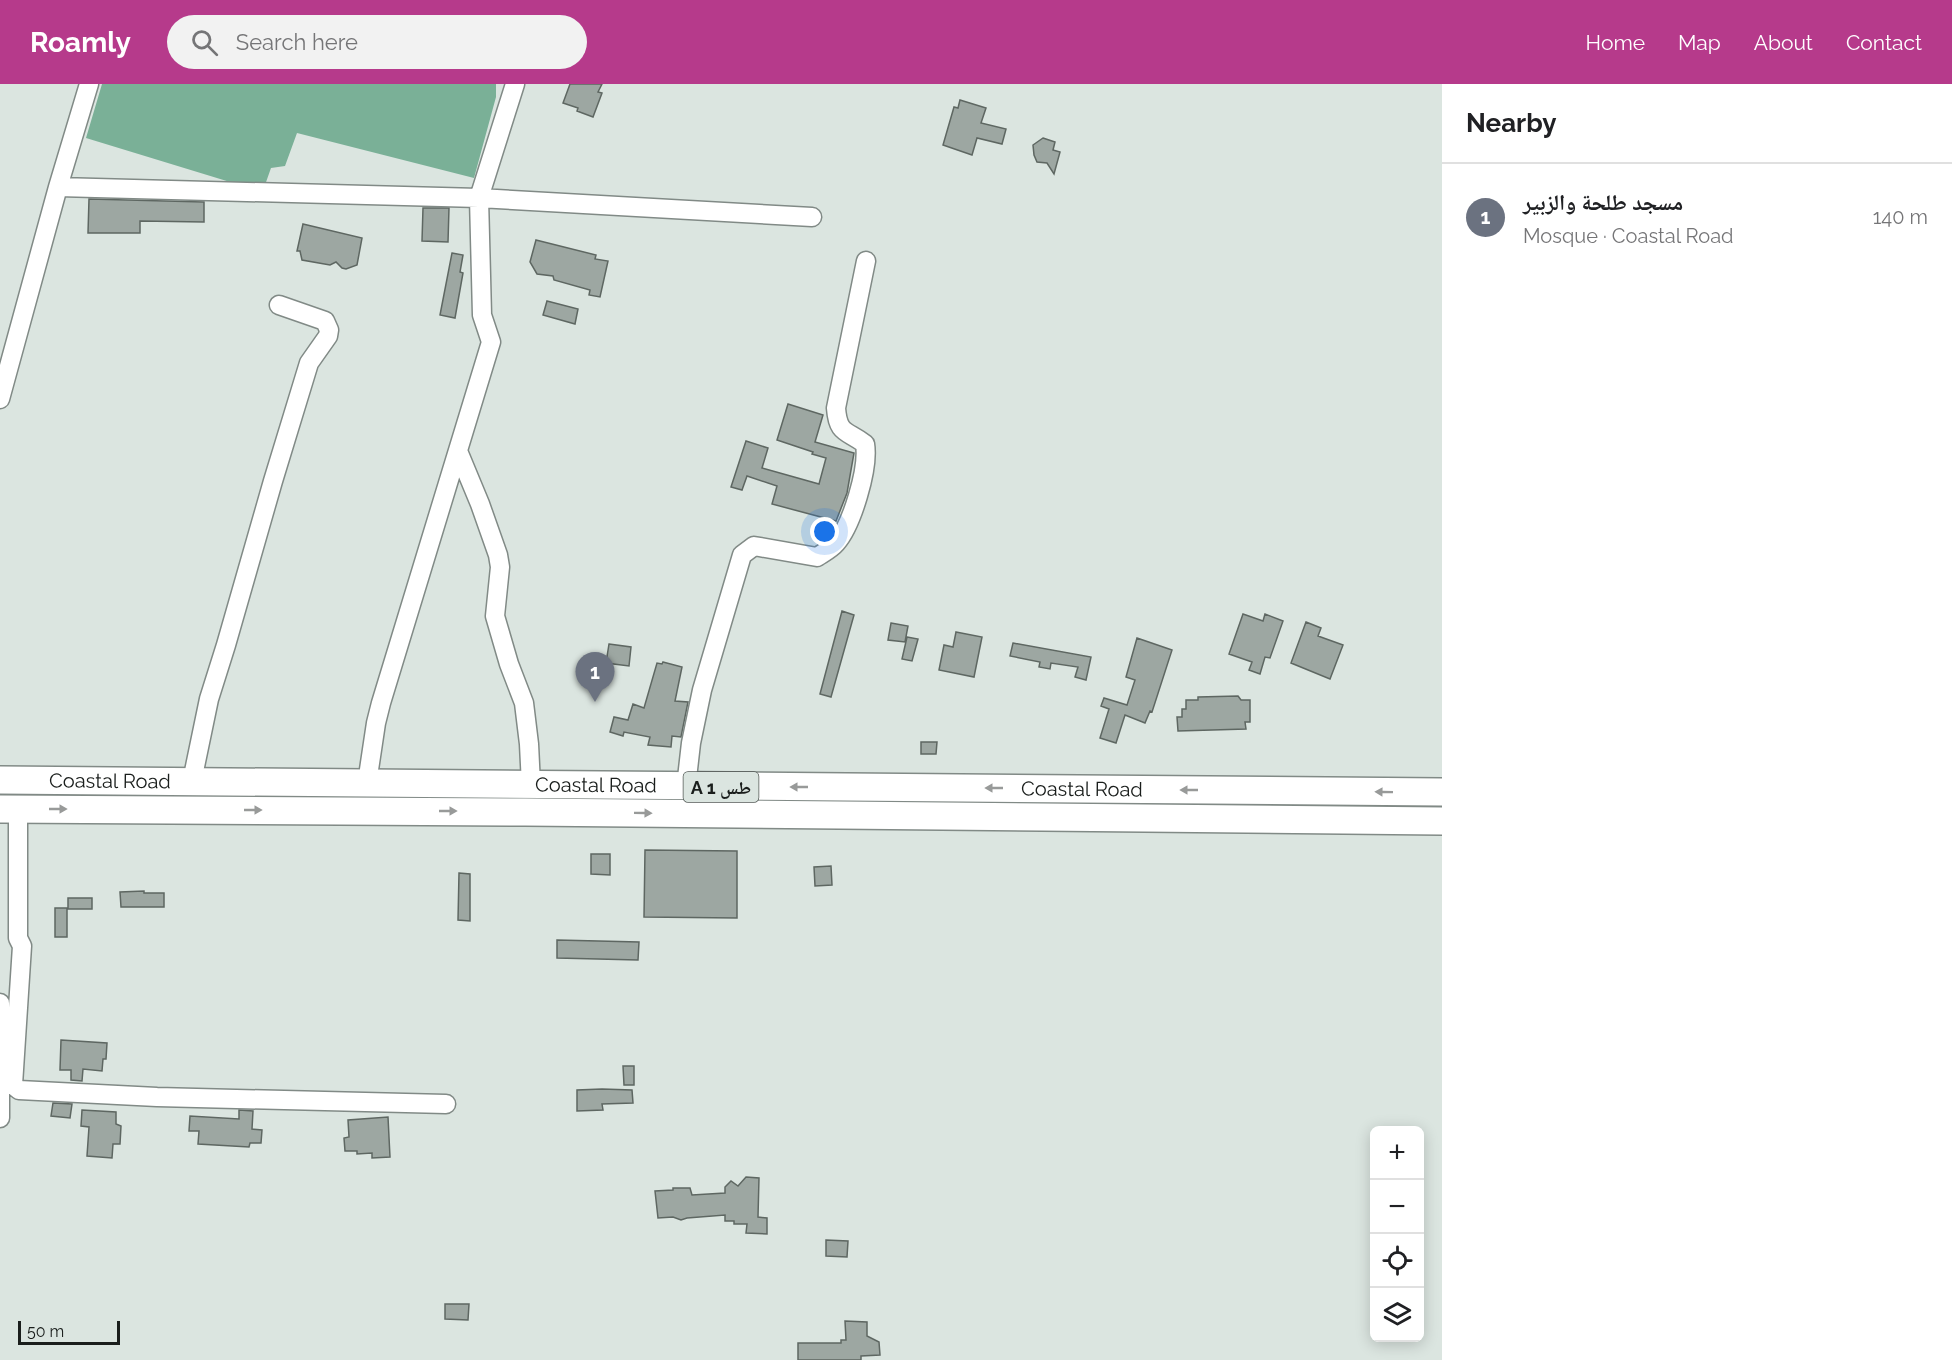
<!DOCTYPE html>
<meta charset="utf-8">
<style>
:root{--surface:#fff;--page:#f2f2f2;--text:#202124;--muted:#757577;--line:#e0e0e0;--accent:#b63a8b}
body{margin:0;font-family:Raleway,"Noto Naskh Arabic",sans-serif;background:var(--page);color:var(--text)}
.controls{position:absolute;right:18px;bottom:18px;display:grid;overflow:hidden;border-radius:9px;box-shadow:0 3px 15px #0003}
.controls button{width:54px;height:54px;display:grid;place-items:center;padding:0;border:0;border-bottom:2px solid var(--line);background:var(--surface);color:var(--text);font:30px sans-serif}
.scale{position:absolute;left:18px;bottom:15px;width:102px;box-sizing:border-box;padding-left:6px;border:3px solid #1a1e1c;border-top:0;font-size:16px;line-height:21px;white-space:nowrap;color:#1a1e1c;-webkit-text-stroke:4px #dbe5e0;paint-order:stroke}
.you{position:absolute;left:825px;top:448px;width:21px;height:21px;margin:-15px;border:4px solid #fff;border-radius:50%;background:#1a73e8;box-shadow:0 0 0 9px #1a73e833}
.badge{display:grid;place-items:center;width:39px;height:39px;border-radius:50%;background:var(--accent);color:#fff;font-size:20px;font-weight:700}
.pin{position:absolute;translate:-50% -50px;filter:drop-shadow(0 2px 3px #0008)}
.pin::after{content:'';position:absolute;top:32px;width:21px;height:18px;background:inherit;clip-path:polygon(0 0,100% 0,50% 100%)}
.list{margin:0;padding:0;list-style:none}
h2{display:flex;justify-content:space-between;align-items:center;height:78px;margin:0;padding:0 24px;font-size:26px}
h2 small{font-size:20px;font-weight:400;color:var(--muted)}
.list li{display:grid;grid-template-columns:39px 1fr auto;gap:18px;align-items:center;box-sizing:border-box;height:108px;padding:0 24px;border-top:2px solid var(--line)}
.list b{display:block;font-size:22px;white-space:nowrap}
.list p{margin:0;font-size:20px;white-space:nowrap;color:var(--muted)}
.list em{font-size:20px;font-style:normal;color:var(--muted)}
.icon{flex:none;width:33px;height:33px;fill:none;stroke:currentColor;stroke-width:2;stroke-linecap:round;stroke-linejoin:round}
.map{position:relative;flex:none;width:1442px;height:1276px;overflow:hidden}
header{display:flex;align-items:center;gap:36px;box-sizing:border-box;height:84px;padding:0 30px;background:var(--accent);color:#fff}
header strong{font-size:28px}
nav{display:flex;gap:33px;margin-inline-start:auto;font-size:21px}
.search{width:420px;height:54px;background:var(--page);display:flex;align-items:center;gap:15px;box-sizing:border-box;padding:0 21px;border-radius:33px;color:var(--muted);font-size:22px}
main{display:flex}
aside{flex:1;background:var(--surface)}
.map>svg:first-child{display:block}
</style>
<header>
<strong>Roamly</strong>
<div class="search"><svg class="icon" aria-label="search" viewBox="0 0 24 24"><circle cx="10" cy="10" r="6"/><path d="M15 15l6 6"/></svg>Search here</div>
<nav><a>Home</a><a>Map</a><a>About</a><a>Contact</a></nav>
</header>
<main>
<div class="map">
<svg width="1442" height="1276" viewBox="0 0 1442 1276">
<rect width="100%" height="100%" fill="#dbe5e0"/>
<path fill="#7ab097" d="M 102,0 L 496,0 L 496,13 L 474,94 L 297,49 L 285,82 L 271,84 L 265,101 L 230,98 L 86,54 Z"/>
<path fill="#9da7a2" stroke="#5e6762" stroke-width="1.5" d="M 570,0 L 602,0 L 598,8 L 602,9 L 593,33 L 577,27 L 578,24 L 563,19 Z
M 960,16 L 986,24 L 981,39 L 1006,45 L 1002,60 L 977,54 L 972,71 L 943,61 L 954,23 L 958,24 Z
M 1043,54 L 1055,58 L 1053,66 L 1060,68 L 1054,90 L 1047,79 L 1037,78 L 1034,71 L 1033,61 Z
M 89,115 L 204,118 L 204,138 L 140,137 L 140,149 L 88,149 Z
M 423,124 L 449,124 L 448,158 L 422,157 Z
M 303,140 L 362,154 L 357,181 L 346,185 L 342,184 L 336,178 L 330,181 L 302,176 L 300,167 L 297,167 Z
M 536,156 L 596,171 L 595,175 L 608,177 L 600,213 L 589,211 L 590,206 L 554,196 L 553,192 L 537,190 L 530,178 Z
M 452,169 L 463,171 L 460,188 L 463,189 L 455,234 L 440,231 Z
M 547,217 L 578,225 L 575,240 L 543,231 Z
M 788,320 L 823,331 L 815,358 L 854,369 L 847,409 L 836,437 L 772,420 L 777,402 L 747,392 L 742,406 L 731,403 L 746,357 L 768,364 L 762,384 L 819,400 L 826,374 L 812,370 L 813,368 L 777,356 Z
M 842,527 L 854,531 L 831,613 L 820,610 Z
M 1243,530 L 1263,537 L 1265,530 L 1283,537 L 1270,574 L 1265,573 L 1260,590 L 1249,586 L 1252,578 L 1229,570 Z
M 1306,538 L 1321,544 L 1318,552 L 1343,561 L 1330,595 L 1291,579 Z
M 891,539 L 908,542 L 905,558 L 888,556 Z
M 956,548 L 982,553 L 974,593 L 939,586 L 944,561 L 953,563 Z
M 907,553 L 918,555 L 912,577 L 902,575 Z
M 1137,554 L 1172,566 L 1152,628 L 1150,627 L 1145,639 L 1125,631 L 1116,659 L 1100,654 L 1109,625 L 1101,622 L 1104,614 L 1127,621 L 1135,596 L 1126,593 Z
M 1013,559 L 1091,573 L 1086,596 L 1075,593 L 1078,583 L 1051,579 L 1050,585 L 1039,583 L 1040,578 L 1010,572 Z
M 609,560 L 631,563 L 629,582 L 606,579 Z
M 663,578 L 682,583 L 675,617 L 688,618 L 681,653 L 672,652 L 671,663 L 648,661 L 650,653 L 624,648 L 623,652 L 610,648 L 614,633 L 628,636 L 633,620 L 644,624 L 657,579 L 662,580 Z
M 1238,612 L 1241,616 L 1250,616 L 1250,638 L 1245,638 L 1246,645 L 1178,647 L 1177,633 L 1182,633 L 1182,625 L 1186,625 L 1186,616 L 1198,616 L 1198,613 Z
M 921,658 L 937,658 L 936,670 L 921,670 Z
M 645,766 L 737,767 L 737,834 L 644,833 Z
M 591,770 L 610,770 L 610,791 L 591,790 Z
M 831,782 L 832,801 L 815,802 L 814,783 Z
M 459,789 L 470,790 L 470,837 L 458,836 Z
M 144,807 L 144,809 L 164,809 L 164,823 L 121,823 L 120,808 Z
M 68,814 L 92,814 L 92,825 L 68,825 Z
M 55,824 L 67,824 L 67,853 L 55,853 Z
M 557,856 L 639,858 L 638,876 L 557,874 Z
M 61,956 L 107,959 L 106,975 L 103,975 L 102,987 L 83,985 L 82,997 L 71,996 L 71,986 L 60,986 Z
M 623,982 L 634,982 L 634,1001 L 624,1001 Z
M 602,1005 L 632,1006 L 633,1019 L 602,1020 L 603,1026 L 577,1027 L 577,1006 Z
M 53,1019 L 72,1020 L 70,1034 L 51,1032 Z
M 82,1026 L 116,1028 L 116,1040 L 121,1042 L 120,1060 L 113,1060 L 112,1074 L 87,1072 L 89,1043 L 81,1042 Z
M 239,1026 L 253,1027 L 252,1045 L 262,1046 L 261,1059 L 250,1059 L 249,1063 L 198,1060 L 199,1047 L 189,1047 L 190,1032 L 239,1035 Z
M 388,1033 L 390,1073 L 372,1074 L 372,1069 L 357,1070 L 357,1067 L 345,1067 L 344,1054 L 349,1053 L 348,1036 Z
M 746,1093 L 759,1094 L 758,1133 L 767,1134 L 767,1150 L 746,1149 L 747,1140 L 734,1140 L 734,1137 L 725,1137 L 725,1131 L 687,1134 L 681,1136 L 673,1133 L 658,1134 L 655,1107 L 673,1106 L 673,1104 L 690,1104 L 692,1111 L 725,1109 L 725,1103 L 731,1097 L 738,1102 Z
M 826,1156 L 848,1157 L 847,1173 L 826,1172 Z
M 445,1220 L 469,1220 L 468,1236 L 445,1235 Z
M 845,1237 L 867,1238 L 867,1252 L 879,1258 L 880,1271 L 861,1272 L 861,1276 L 798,1276 L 798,1259 L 841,1259 L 841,1256 L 846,1256 Z"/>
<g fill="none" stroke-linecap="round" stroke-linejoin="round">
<g stroke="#818a86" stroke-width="21">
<path id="minor" d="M 58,103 L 479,114 L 812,133
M 0,315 L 58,103 L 89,0
M 458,367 L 480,420 L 498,471 L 500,483 L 495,532 L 509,580 L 524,619 L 529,660 L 531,701
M 192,697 L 209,615 L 226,561 L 273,397 L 309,279 L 328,252 L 329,246 L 325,237 L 279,221
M 367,699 L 376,639 L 381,619 L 491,258 L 482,231 L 479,114 L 515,0
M 686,703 L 691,659 L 702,606 L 742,471 L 754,462 L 817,473 C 823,469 831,465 836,459 C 852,441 869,384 865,360 C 847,346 838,351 836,324 L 866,177
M 18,725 L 18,854 L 22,862 L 13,1001 L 19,1006 L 157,1013 L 446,1020
M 0,919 L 0,1034"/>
</g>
<g stroke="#818a86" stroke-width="30">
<g id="highway">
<path id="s1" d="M 0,696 L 1442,708"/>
<path d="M 0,725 L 525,728 L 1442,737"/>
</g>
</g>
<use href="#minor" stroke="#fff" stroke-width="18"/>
<use href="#highway" stroke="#fff" stroke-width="27"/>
</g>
<defs><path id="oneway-solid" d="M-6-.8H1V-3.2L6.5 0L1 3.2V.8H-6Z" transform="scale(1.5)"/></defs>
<g fill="#989a99">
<use href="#oneway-solid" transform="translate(799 703) rotate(-180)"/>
<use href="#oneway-solid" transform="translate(994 704) rotate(-180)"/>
<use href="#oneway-solid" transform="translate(1189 706) rotate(-180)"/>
<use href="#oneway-solid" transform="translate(1384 708) rotate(-179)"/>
<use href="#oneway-solid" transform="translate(58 725)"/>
<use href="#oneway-solid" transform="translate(253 726)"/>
<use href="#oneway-solid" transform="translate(448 727)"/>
<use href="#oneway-solid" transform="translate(643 729) rotate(1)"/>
</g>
<g text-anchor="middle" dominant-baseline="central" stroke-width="4.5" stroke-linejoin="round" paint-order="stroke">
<rect fill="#dbe5e0" stroke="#545a57" stroke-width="1.5" x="683.5" y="688" width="75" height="30" rx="4.5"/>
<g font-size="18" font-weight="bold" fill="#1a1e1c">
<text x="721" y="703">A 1 طس</text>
</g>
<g font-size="20" fill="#1a1e1c" stroke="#dbe5e0">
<text stroke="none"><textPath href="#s1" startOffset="110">Coastal Road</textPath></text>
<text stroke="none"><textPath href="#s1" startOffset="596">Coastal Road</textPath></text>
<text stroke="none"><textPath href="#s1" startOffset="1082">Coastal Road</textPath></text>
</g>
</g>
</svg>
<div class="controls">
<button>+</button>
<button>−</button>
<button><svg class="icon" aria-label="locate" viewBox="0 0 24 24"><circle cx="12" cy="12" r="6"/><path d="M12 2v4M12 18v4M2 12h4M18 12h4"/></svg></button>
<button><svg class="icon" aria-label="layers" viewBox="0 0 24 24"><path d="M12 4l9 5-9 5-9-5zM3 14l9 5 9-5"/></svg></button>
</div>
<div class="scale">50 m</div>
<div class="you"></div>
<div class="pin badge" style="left:595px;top:618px;background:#6b7280">1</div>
</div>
<aside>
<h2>Nearby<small></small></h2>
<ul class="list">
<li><span class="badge" style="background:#6b7280">1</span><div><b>مسجد طلحة والزبير</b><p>Mosque · Coastal Road</p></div><em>140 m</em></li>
</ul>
</aside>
</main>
